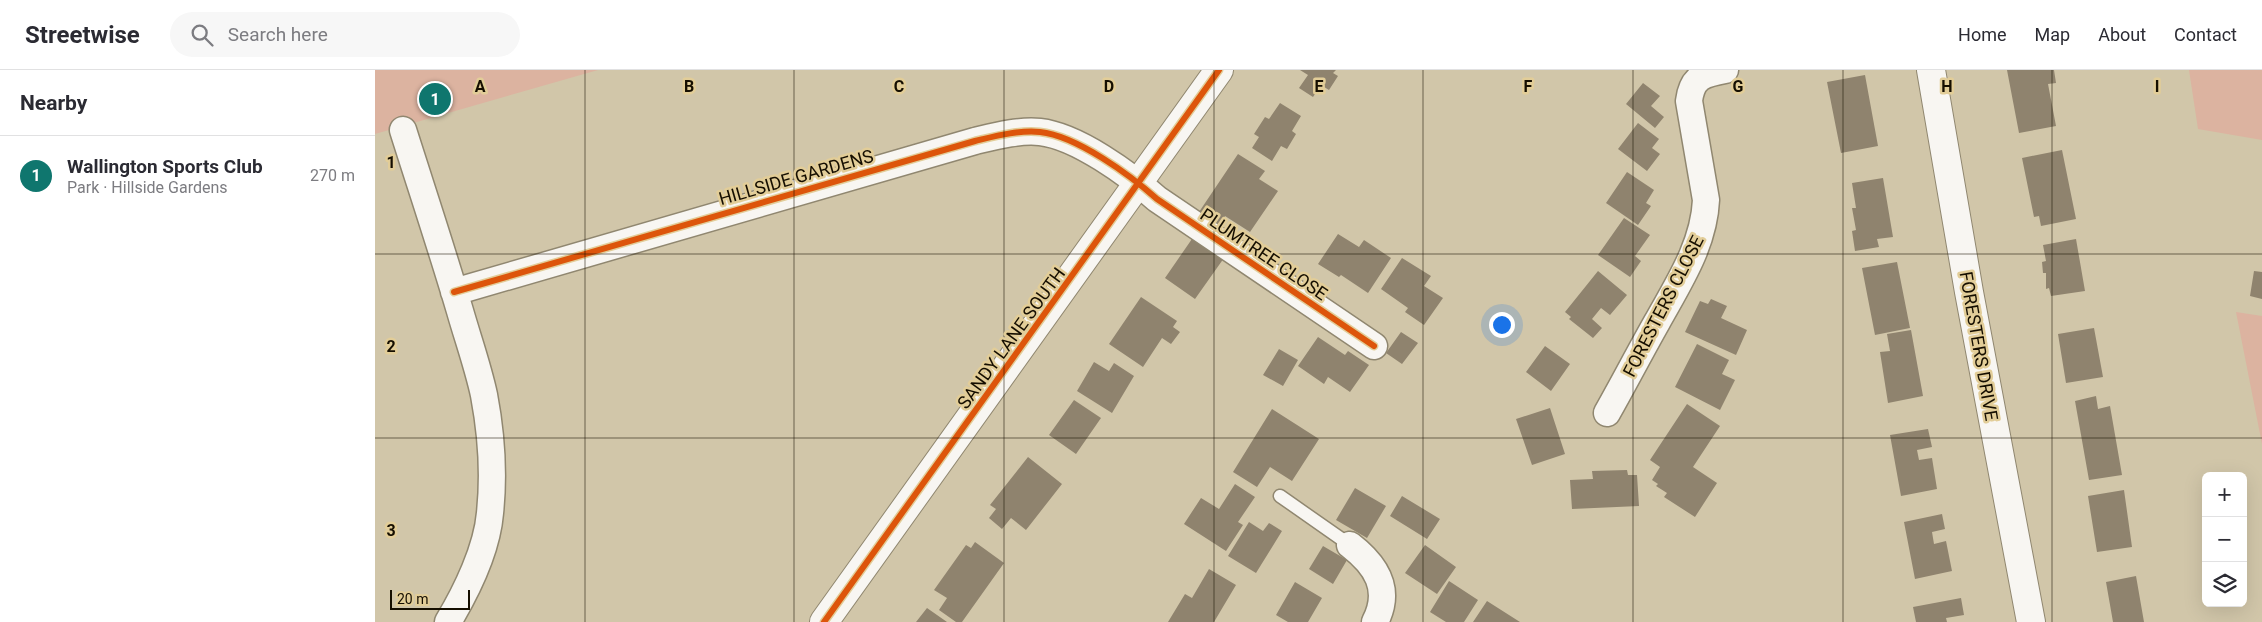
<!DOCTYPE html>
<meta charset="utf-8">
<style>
:root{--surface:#fff;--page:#f7f7f7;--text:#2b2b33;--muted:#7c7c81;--line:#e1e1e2;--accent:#0f766e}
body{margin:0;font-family:Roboto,sans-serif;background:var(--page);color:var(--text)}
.controls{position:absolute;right:15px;bottom:15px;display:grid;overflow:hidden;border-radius:8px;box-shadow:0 5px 20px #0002}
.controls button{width:45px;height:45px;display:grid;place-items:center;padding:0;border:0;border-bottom:1px solid var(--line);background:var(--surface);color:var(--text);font:25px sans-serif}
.scale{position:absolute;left:15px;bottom:12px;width:80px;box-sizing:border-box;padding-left:5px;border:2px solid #150e00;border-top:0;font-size:14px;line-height:18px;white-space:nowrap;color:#150e00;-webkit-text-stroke:4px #e2cd98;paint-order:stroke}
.you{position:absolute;left:1126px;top:254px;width:18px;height:18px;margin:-12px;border:4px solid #fff;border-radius:50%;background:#1a73e8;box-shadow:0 0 0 8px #1a73e833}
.badge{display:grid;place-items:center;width:32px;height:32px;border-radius:50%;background:var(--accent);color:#fff;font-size:16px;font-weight:700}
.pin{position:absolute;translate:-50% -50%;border:2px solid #fff;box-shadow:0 1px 5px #0006}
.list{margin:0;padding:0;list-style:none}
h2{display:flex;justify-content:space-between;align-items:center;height:65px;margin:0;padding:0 20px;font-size:21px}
h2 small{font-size:16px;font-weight:400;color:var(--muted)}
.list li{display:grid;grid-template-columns:32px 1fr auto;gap:15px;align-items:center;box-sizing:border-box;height:80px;padding:0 20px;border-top:1px solid var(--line)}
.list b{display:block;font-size:19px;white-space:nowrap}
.list p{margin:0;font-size:16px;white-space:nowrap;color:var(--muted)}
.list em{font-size:16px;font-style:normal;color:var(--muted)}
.icon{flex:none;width:28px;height:28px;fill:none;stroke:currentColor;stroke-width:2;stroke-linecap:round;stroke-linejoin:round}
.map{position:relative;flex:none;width:1887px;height:552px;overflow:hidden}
header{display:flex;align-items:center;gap:30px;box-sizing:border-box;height:70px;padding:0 25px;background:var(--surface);border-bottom:1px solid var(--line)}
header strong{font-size:24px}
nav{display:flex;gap:28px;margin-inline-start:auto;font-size:18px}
.search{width:350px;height:45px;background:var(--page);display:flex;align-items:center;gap:12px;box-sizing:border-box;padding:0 18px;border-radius:28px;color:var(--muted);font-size:19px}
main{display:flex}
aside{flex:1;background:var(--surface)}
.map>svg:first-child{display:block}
</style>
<header>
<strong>Streetwise</strong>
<div class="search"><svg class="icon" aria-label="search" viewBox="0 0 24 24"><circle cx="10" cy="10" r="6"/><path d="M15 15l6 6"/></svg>Search here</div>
<nav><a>Home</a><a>Map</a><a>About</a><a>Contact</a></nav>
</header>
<main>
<aside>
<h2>Nearby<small></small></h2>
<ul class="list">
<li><span class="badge">1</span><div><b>Wallington Sports Club</b><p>Park · Hillside Gardens</p></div><em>270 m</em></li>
</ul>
</aside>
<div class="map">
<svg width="1887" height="552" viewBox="0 0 1887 552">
<rect width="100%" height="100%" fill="#d1c6a9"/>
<path fill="#dcb3a0" d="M 0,0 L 223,0 L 0,64 Z
M 1814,0 L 1887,0 L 1887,70 L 1823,59 Z
M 1861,242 L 1887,246 L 1887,374 Z"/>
<path fill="#8f836e" d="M 925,0 L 961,0 L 958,3 L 963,6 L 954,20 L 946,15 L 938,27 L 924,18 L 933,5 Z
M 1632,0 L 1679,0 L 1681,13 L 1673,14 L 1681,56 L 1644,63 Z
M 1490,5 L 1503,76 L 1466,83 L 1452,12 Z
M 1268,13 L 1285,26 L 1276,36 L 1289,47 L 1280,58 L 1251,34 Z
M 905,33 L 926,46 L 917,61 L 921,64 L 912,79 L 906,76 L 897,91 L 877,78 L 884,67 L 879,64 L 890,47 L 894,49 Z
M 1263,53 L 1284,69 L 1277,78 L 1285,84 L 1272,101 L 1243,79 Z
M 1687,80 L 1701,149 L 1666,156 L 1664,146 L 1659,147 L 1647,88 Z
M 863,84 L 890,101 L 884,109 L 903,121 L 875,162 L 850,146 L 844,156 L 824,142 Z
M 1252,102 L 1279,120 L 1271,133 L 1276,136 L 1263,155 L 1231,133 Z
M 1508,108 L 1518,167 L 1502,169 L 1504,177 L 1480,181 L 1477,161 L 1481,160 L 1477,138 L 1481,138 L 1477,113 Z
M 1249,148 L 1275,165 L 1260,186 L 1266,191 L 1255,207 L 1223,185 Z
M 963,164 L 984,177 L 989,170 L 1016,188 L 993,223 L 966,205 L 964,207 L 943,194 Z
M 819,166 L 849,188 L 820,229 L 790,208 Z
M 1701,169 L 1710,221 L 1676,226 L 1674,218 L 1671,219 L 1671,203 L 1668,203 L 1667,192 L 1671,191 L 1668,175 Z
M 1027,188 L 1056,206 L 1049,216 L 1068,228 L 1049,255 L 1030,242 L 1033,238 L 1006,219 Z
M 1522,192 L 1535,258 L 1500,265 L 1487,198 Z
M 1223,201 L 1252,225 L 1235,245 L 1226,238 L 1217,249 L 1227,258 L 1218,268 L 1194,249 L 1196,247 L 1190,242 Z
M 1879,201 L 1887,202 L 1887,229 L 1875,226 Z
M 766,227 L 802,251 L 798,257 L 805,262 L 796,274 L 787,268 L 768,297 L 734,274 Z
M 1336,229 L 1352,236 L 1346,248 L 1372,260 L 1361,285 L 1310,262 L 1325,231 L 1333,234 Z
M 1719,258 L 1728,307 L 1691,313 L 1683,264 Z
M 1536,260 L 1548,326 L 1513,333 L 1505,282 L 1515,281 L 1512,264 Z
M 1026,262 L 1043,273 L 1027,294 L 1011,283 Z
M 943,267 L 970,285 L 973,281 L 994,295 L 975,322 L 953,307 L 949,314 L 923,296 Z
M 1322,274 L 1354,290 L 1347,304 L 1360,310 L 1345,340 L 1300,317 Z
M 1170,276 L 1195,294 L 1176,321 L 1151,302 Z
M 904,279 L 923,290 L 908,316 L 888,305 Z
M 719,292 L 734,301 L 739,293 L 759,306 L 737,343 L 702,321 Z
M 1721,326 L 1723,339 L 1735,336 L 1747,405 L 1714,410 L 1700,331 Z
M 699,330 L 726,348 L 701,384 L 674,365 Z
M 1312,334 L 1345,356 L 1318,397 L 1342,413 L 1320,447 L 1289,427 L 1292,423 L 1281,416 L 1283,414 L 1277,410 L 1285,397 L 1275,390 Z
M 1175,338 L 1190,384 L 1157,395 L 1141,349 Z
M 897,339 L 944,369 L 917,411 L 895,397 L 882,417 L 858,402 Z
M 1553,359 L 1557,377 L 1542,380 L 1544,390 L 1557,388 L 1562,419 L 1526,426 L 1515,365 Z
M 653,387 L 687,414 L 651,460 L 636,448 L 627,459 L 614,448 L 621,439 L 615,435 Z
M 1252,400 L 1253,405 L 1262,405 L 1264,436 L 1197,439 L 1195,410 L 1218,409 L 1217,401 Z
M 860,414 L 880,427 L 863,452 L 868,455 L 851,481 L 809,454 L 826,428 L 844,439 Z
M 980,418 L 1011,436 L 992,468 L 961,450 Z
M 1749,420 L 1757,477 L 1722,482 L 1713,426 Z
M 1027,426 L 1065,449 L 1052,469 L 1015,446 Z
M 1567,444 L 1570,459 L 1557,462 L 1559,474 L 1571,471 L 1577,501 L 1540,509 L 1529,452 Z
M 874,452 L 888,461 L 894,453 L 907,461 L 881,503 L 853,486 Z
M 600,472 L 629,493 L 587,552 L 581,552 L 564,540 L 572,528 L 559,520 L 591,475 L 596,478 Z
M 1050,475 L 1081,497 L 1062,524 L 1030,503 Z
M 948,476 L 972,490 L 958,514 L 934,499 Z
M 834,499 L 861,515 L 839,552 L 793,552 L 810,524 L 817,528 Z
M 1761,506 L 1769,552 L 1738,552 L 1731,512 Z
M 1074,511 L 1103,530 L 1089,552 L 1071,552 L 1055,542 Z
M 920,512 L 947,528 L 933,552 L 913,552 L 901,545 Z
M 1586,528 L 1589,545 L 1571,548 L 1572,552 L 1541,552 L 1538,537 Z
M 1112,531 L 1145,552 L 1098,552 Z
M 552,538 L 572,552 L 541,552 Z"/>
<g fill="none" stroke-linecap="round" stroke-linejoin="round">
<g stroke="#908770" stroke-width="15">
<path id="lane" d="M 905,426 L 975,475"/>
</g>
<g stroke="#908770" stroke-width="29">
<path id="street" d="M 28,60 C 47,120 67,180 85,241 C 93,269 103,297 109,325 C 116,362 119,405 115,443 C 112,479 91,522 73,552
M 79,222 L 600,71 C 621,66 643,60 665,62 C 702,66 755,105 782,129 L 999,276
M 1232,343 C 1249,313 1265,282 1282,252 C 1303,214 1329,175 1331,130 L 1314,31 C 1317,7 1328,4 1350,0
M 975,475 C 1001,495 1017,519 1000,552"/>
</g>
<g stroke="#908770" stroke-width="30">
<path id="secondary" d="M 1556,0 L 1594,222 L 1656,552
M 449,552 L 844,0"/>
</g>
<use href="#lane" stroke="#f8f6f2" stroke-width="12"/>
<use href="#street" stroke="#f8f6f2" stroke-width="26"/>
<use href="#secondary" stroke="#f8f6f2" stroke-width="28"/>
<g stroke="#e2cd98" stroke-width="9">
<path id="cycleway" d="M 79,222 L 600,71 C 621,66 643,60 665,62 C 702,66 755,105 782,129 L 999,276
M 449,552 L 844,0"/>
</g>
<use href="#cycleway" stroke="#dd550b" stroke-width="6"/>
</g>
<path fill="none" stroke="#150e00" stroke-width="1" stroke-opacity="0.55" d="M 210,0 L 210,552M 419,0 L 419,552M 629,0 L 629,552M 839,0 L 839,552M 1048,0 L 1048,552M 1258,0 L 1258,552M 1468,0 L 1468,552M 1677,0 L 1677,552M 0,184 L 1887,184M 0,368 L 1887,368"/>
<g text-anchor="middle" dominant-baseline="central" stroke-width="5" stroke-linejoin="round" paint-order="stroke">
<g font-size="18" fill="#150e00" stroke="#e2cd98">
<text transform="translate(421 107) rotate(-16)">HILLSIDE GARDENS</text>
<text transform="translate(889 184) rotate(34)">PLUMTREE CLOSE</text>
<text transform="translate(1288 236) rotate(-63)">FORESTERS CLOSE</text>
<text transform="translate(636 268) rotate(-54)">SANDY LANE SOUTH</text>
<text transform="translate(1604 276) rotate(80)">FORESTERS DRIVE</text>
</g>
</g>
<g font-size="16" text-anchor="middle" font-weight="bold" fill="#150e00" stroke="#e2cd98" stroke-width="5" stroke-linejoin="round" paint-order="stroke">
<text x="105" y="22">A</text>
<text x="314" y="22">B</text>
<text x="524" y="22">C</text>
<text x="734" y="22">D</text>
<text x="944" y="22">E</text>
<text x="1153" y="22">F</text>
<text x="1363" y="22">G</text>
<text x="1572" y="22">H</text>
<text x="1782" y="22">I</text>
<text x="16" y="98">1</text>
<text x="16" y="282">2</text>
<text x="16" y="466">3</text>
</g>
</svg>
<div class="controls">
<button>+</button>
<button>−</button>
<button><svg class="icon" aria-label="layers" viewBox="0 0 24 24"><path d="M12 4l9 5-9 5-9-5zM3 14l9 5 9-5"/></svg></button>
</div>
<div class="scale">20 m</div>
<div class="you"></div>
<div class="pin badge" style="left:60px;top:29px">1</div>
</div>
</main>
